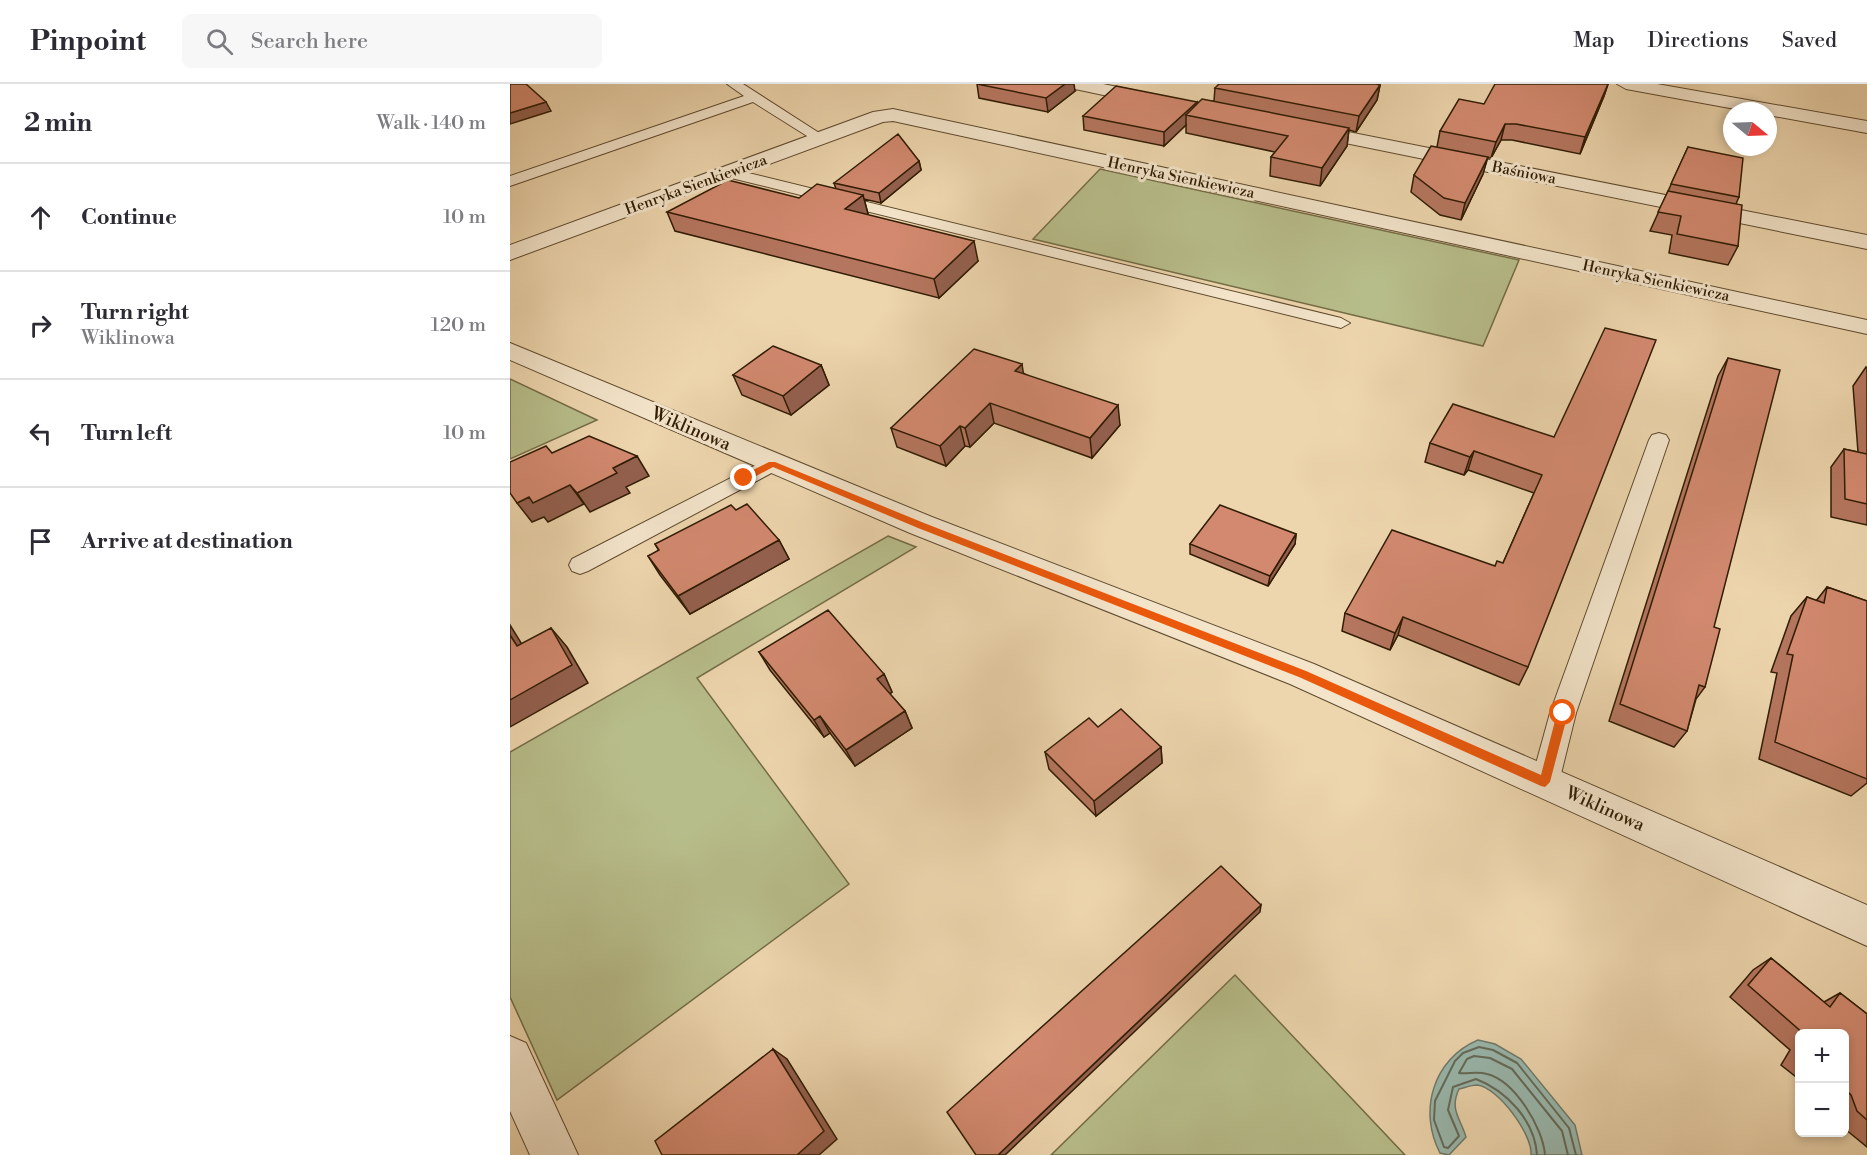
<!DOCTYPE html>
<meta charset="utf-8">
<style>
:root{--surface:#fff;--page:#f7f7f7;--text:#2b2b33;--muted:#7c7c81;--line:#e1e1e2}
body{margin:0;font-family:"Libre Bodoni",serif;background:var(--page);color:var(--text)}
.controls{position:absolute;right:18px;bottom:18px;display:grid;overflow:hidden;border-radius:9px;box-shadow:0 3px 9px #0003}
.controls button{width:54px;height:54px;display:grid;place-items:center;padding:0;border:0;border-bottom:2px solid var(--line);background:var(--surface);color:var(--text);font:30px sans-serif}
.compass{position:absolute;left:1213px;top:18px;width:54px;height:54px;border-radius:50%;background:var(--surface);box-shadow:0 3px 9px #0003;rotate:109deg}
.stop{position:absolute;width:18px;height:18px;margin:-14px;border:4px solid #ea580c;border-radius:50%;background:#fff}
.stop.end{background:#ea580c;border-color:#fff;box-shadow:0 2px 6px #0008}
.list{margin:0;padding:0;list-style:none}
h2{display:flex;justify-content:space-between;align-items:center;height:78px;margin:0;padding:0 24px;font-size:26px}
h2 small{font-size:20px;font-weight:400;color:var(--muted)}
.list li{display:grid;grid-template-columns:39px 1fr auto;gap:18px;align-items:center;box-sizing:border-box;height:108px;padding:0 24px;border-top:2px solid var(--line)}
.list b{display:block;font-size:22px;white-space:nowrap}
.list p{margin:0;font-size:20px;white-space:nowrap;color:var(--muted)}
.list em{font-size:20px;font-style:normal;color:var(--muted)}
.icon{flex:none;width:33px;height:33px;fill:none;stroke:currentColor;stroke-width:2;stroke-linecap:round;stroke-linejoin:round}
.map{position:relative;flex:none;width:1357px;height:1071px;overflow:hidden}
header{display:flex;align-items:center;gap:36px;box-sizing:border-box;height:84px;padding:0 30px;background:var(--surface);border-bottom:2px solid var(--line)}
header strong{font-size:28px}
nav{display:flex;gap:33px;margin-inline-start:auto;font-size:21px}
.search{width:420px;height:54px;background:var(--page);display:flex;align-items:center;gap:15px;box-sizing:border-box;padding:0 21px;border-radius:9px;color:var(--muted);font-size:22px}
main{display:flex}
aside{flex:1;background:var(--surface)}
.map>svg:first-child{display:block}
</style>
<header>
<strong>Pinpoint</strong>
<div class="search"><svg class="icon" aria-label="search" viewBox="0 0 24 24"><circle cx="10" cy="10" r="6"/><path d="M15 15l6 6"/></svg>Search here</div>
<nav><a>Map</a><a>Directions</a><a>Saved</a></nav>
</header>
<main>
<aside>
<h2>2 min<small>Walk · 140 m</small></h2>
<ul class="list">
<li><svg class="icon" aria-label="ahead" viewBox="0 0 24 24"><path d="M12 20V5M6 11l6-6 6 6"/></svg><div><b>Continue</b></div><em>10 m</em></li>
<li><svg class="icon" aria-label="right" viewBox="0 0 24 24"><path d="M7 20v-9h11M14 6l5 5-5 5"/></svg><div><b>Turn right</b><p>Wiklinowa</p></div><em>120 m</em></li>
<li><svg class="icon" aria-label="left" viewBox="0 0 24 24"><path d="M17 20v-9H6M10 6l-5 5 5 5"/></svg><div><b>Turn left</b></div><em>10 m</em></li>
<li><svg class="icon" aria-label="arrive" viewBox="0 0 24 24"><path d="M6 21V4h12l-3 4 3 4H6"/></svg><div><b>Arrive at destination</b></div></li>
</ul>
</aside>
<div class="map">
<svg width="1357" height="1071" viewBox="0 0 1357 1071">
<rect width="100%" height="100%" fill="#edd5ad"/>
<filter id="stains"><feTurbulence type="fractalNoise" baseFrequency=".00333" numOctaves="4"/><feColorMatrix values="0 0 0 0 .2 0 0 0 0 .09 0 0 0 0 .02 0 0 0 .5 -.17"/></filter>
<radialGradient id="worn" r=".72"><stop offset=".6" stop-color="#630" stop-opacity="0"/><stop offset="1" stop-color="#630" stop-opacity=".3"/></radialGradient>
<path fill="#b7bd8a" stroke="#746c46" stroke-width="1.5" d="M 590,85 L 1009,176 L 973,262 L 523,155 Z
M 0,295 L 87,336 L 0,375 Z
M 378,452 L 406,463 L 187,594 L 339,800 L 47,1016 L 0,913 L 0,668 Z
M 725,891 L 895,1071 L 541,1071 Z"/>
<path fill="#99b8ae" stroke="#6f7a6a" stroke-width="1.5" d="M 968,956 L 985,960 L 1011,975 L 1065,1041 L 1072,1071 L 1021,1071 C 1023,1051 988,1003 967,1001 C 961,1001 954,1004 949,1005 C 939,1026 951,1035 956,1053 L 939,1071 L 930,1069 C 908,1027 923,975 968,956 Z"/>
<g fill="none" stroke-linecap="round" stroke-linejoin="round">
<path stroke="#646a58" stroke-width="2" d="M 1027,1071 C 1025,1037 997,1007 966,995 L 943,1003 L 938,1026 L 949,1052 L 938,1064 L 934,1063 L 924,1036 L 925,1017 L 945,977 L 953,969 L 969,963 L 983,966 L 1007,979 L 1059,1044 L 1066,1071
M 1035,1071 C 1033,1044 1005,997 977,990 C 968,987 958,990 949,989 L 957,975 L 964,972 L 980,974 L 1002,985 L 1052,1047 L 1058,1071"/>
<g stroke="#5f4a2e" stroke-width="2">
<path id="service" d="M 217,0 L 233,0 L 317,54 L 315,57 L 305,57 L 243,18 L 0,102 L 0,92 L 234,12 Z
M 218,84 L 831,234 L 840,239 L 831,244 L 213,92 L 210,89 Z
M 1149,349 L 1156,351 L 1159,356 L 1066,629 L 1049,698 L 1045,707 L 1035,710 L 1025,707 L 1021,698 L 1040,629 L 1139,356 L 1142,351 Z
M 262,373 L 269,375 L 272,380 L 269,385 L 78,487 L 70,490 L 62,487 L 59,481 L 62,475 Z"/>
</g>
<g stroke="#5f4a2e" stroke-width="2">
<path id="minor" d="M 556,0 L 593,0 L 652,12 L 654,16 L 645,22 L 565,5 Z
M 1107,0 L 1147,0 L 1357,37 L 1357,49 L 1258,31 L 1258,27 L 1236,27 L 1116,5 Z
M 383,25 L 1357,236 L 1357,250 L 383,37 L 373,38 L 0,176 L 0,161 L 363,28 Z
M 793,39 L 1357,151 L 1357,165 L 786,49 L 783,45 L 786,41 Z
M 0,259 L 422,433 L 804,580 L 1357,821 L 1357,862 L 780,600 L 400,449 L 0,276 Z
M 0,952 L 16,959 L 68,1071 L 20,1071 L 0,1027 Z"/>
</g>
<use href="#service" fill="#f3e4ca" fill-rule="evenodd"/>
<use href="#minor" fill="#f3e4ca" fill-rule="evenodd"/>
</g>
<path fill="#b5765f" stroke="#301c03" stroke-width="1.5" d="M 467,0 L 565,7 L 538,28 L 469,14 Z
M 1098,0 L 1094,12 L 1070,70 L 1002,56 L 991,56 L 981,74 L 977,74 L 973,90 L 951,136 L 930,131 L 901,108 L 904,91 L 927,63 L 930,47 L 974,20 Z
M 870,1 L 867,16 L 846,48 L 839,46 L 837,62 L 810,102 L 760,92 L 761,73 L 765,68 L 676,49 L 676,41 L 654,62 L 574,46 L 573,32 L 687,18 L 686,20 L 704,17 L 705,4 Z
M 1178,63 L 1229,113 L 1226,120 L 1228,162 L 1218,181 L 1159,169 L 1162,151 L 1140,147 Z
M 409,77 L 411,86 L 371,119 L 354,115 L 358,130 L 357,131 L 468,177 L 429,214 L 165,147 L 157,128 L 289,114 L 326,105 L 324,99 Z
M 1218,274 L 1204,543 L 1195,603 L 1186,615 L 1177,647 L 1164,663 L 1099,637 L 1208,292 Z
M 311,281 L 319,301 L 281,331 L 232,311 L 223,291 Z
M 1356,283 L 1357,284 L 1357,441 L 1321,433 L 1321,383 L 1334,365 L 1348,368 L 1343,302 Z
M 513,289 L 610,341 L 582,374 L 484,339 L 460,363 L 455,362 L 436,382 L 387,363 L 381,344 Z
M 1044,353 L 1018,583 L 1009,601 L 888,551 L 880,566 L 832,547 L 835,529 L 993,479 L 1024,409 L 958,386 L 954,391 L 915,378 L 920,359 Z
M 226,426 L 269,456 L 279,475 L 180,530 L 150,491 L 138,472 L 149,467 L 145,460 Z
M 786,450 L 785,460 L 758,502 L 680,470 L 680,460 Z
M 1317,503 L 1357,517 L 1357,699 L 1341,712 L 1249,675 L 1267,589 L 1261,588 L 1281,532 L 1297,513 L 1306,517 Z
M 249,568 L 374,590 L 382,608 L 380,610 L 395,627 L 402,644 L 345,682 L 320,649 L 314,653 L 260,586 Z
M 651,663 L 652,679 L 586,732 L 539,685 L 535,668 Z
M 1261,874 L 1314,918 L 1330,909 L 1357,930 L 1357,1063 L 1335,1045 L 1335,950 L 1290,950 L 1290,996 L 1271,981 L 1280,966 L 1220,913 L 1243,886 Z"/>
<path fill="#93604e" stroke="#301c03" stroke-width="1.5" d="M 555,0 L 564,0 L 565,7 L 538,28 L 536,14 Z
M 1098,0 L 1094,12 L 1070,70 L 1075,53 Z
M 870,1 L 867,16 L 846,48 L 849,32 Z
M 36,18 L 41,27 L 0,40 L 0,29 Z
M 687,18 L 686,32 L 676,31 L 676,41 L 654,62 L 654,48 Z
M 995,40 L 991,56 L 981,74 L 986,58 Z
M 839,44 L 837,62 L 810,102 L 812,84 Z
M 978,73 L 973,90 L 951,136 L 955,119 Z
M 409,77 L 411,86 L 371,119 L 369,109 Z
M 353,111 L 358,130 L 341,144 L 335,125 Z
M 464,157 L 468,177 L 429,214 L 424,195 Z
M 512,280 L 515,300 L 505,287 Z
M 311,281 L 319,301 L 281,331 L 273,312 Z
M 480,319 L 484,339 L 460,363 L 455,344 Z
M 608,321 L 610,341 L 582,374 L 580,354 Z
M 450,342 L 455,362 L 436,382 L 430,362 Z
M 964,367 L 958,386 L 954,391 L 960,373 Z
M 127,372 L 139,392 L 116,403 L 120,409 L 80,428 L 67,409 L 103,384 Z
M 60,401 L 74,420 L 38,438 L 34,433 L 22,438 L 7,419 L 19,413 Z
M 786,450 L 785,460 L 758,502 L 760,492 Z
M 269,456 L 279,475 L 180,530 L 168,512 Z
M 893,533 L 888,551 L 880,566 L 885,549 Z
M 0,541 L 24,580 L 7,562 L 0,551 Z
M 41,544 L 57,563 L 78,599 L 0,643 L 0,616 Z
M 374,590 L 382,608 L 375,613 L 367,595 Z
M 395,627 L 402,644 L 345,682 L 336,666 Z
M 310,632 L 320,649 L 314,653 L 304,636 Z
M 651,663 L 652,679 L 586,732 L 584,717 Z
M 751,821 L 750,828 L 495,1071 L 488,1071 Z
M 263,965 L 277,975 L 327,1055 L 309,1071 L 287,1071 Z"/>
<path fill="#d2896f" stroke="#301c03" stroke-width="1.5" d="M 0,0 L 16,0 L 36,18 L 0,29 Z
M 467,0 L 555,0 L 536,14 Z
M 709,0 L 866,0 L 870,1 L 849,32 L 705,4 Z
M 985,0 L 1098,0 L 1075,53 L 1006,40 L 995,40 L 986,58 L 930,47 L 949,15 L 974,20 Z
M 606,2 L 687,18 L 654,48 L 573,32 Z
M 692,15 L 839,44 L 812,84 L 761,73 L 778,52 L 676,31 Z
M 388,50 L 409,77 L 369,109 L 324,99 Z
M 921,62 L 978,73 L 955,119 L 934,114 L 904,91 Z
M 1178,63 L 1233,74 L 1229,113 L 1161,100 Z
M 218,96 L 289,114 L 307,100 L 353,111 L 335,125 L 464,157 L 424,195 L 157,128 Z
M 1158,107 L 1232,121 L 1228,162 L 1167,150 L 1171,132 L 1148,128 Z
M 1095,244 L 1146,256 L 1018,583 L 893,533 L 885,549 L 835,529 L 882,446 L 985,482 L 987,477 L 993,479 L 1032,391 L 964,367 L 960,373 L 920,359 L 943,320 L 1044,353 Z
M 263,262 L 311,281 L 273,312 L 223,291 Z
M 464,265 L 512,280 L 505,287 L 608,321 L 580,354 L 480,319 L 455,344 L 450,342 L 430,362 L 381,344 Z
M 1218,274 L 1270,286 L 1204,543 L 1210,545 L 1195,603 L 1189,601 L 1177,647 L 1110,620 Z
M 79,352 L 127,372 L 103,384 L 107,389 L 67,409 L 60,401 L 23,419 L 19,413 L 7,419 L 0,409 L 0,378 L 36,362 L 42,369 Z
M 1334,365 L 1357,370 L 1357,420 L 1335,415 Z
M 237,420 L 269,456 L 168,512 L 138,472 L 149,466 L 145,460 L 221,421 L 226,426 Z
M 710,421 L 786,450 L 760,492 L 680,460 Z
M 1317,503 L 1357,517 L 1357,695 L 1265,658 L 1283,571 L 1277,570 L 1297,513 L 1314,519 Z
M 318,526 L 374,590 L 367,595 L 395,627 L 336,666 L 310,632 L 304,636 L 249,568 Z
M 41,544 L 62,581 L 0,616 L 0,551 L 7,562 Z
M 611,625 L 651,663 L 584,717 L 535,668 L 579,634 L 588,643 Z
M 711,782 L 751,821 L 488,1071 L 466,1071 L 437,1028 Z
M 1261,874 L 1320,923 L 1330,909 L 1357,930 L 1357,1036 L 1347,1027 L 1341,1011 L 1335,1005 L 1335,950 L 1294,950 L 1238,901 Z
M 263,965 L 314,1047 L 287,1071 L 152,1071 L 145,1057 Z"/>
<path fill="#ea580c" d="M 259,378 L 265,378 L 414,439 L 796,587 L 1031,691 L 1047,629 L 1053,625 L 1056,626 L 1058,629 L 1040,698 L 1035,703 L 1031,702 L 789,593 L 408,444 L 263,383 L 237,397 L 231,397 L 231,392 Z"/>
<g text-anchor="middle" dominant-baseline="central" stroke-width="6" stroke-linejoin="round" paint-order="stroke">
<g font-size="15" fill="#301c03" stroke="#f3e4ca">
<text transform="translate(1014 89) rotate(11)">Baśniowa</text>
<text transform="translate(671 94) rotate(12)">Henryka Sienkiewicza</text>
<text transform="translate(186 101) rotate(-20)">Henryka Sienkiewicza</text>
<text transform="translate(1146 197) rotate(12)">Henryka Sienkiewicza</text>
</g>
<g font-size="18" fill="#301c03" stroke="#f3e4ca">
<text transform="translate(181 345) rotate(23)">Wiklinowa</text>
<text transform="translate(1095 725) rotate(24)">Wiklinowa</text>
</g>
</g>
<rect width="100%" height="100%" filter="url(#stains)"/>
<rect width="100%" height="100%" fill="url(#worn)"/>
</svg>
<div class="controls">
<button>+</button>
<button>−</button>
</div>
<svg class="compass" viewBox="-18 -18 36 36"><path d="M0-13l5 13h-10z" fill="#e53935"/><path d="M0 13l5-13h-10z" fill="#7c7c81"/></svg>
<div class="stop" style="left:1053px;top:629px"></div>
<div class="stop end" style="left:234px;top:394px"></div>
</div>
</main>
